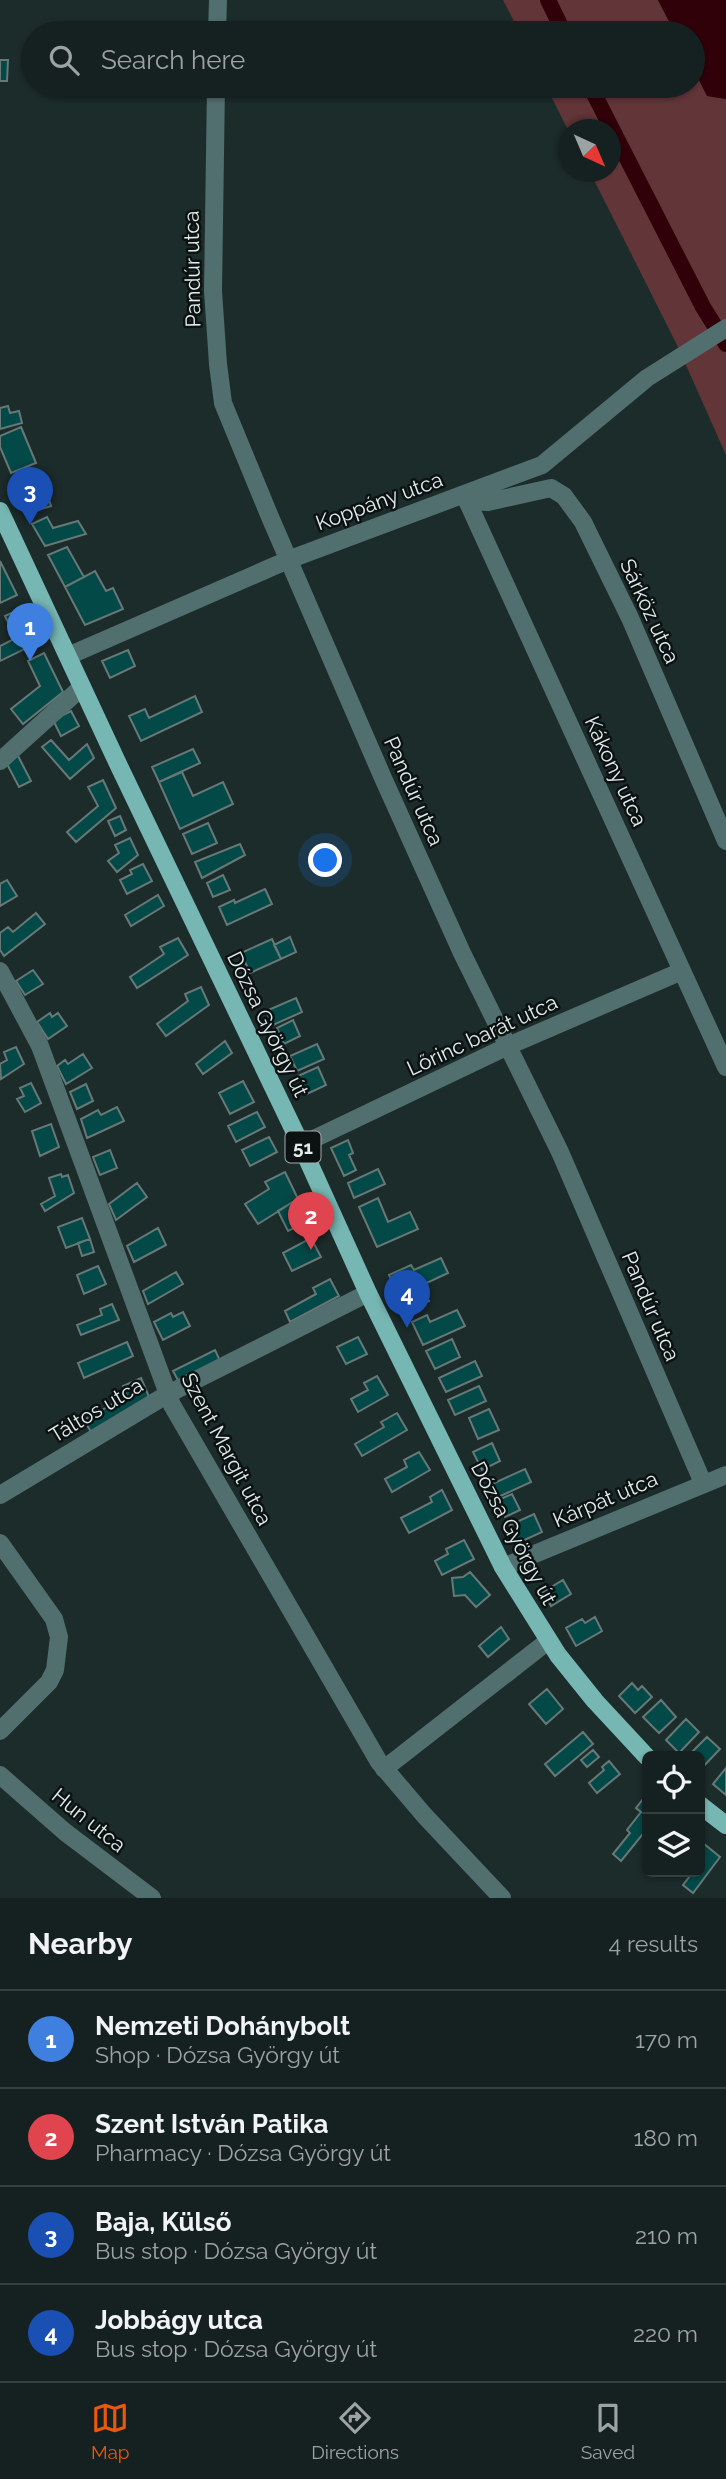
<!DOCTYPE html>
<meta charset="utf-8">
<style>
:root{--surface:#152120;--page:#222e2d;--text:#f1f3f6;--muted:#9da3a5;--line:#343e3e;--accent:#ea580c}
body{margin:0;font-family:Raleway,sans-serif;background:var(--page);color:var(--text)}
.controls{position:absolute;right:21px;bottom:21px;display:grid;overflow:hidden;border-radius:10px;box-shadow:0 2px 5px #0004}
.controls button{width:63px;height:63px;display:grid;place-items:center;padding:0;border:0;border-bottom:2px solid var(--line);background:var(--surface);color:var(--text);font:35px sans-serif}
.compass{position:absolute;left:558px;top:119px;width:63px;height:63px;border-radius:50%;background:var(--surface);box-shadow:0 2px 5px #0004;rotate:136deg}
.you{position:absolute;left:326px;top:861px;width:24px;height:24px;margin:-18px;border:5px solid #fff;border-radius:50%;background:#1a73e8;box-shadow:0 0 0 10px #1a73e833}
.badge{display:grid;place-items:center;width:46px;height:46px;border-radius:50%;background:var(--accent);color:#fff;font-size:23px;font-weight:700}
.pin{position:absolute;translate:-50% -58px;filter:drop-shadow(0 2px 4px #0008)}
.pin::after{content:'';position:absolute;top:37px;width:24px;height:21px;background:inherit;clip-path:polygon(0 0,100% 0,50% 100%)}
.list{margin:0;padding:0;list-style:none}
h2{display:flex;justify-content:space-between;align-items:center;height:91px;margin:0;padding:0 28px;font-size:30px}
h2 small{font-size:23px;font-weight:400;color:var(--muted)}
.list li{display:grid;grid-template-columns:46px 1fr auto;gap:21px;align-items:center;box-sizing:border-box;height:98px;padding:0 28px;border-top:2px solid var(--line)}
.list b{display:block;font-size:26px;white-space:nowrap}
.list p{margin:0;font-size:23px;white-space:nowrap;color:var(--muted)}
.list em{font-size:23px;font-style:normal;color:var(--muted)}
.icon{flex:none;width:38px;height:38px;fill:none;stroke:currentColor;stroke-width:2;stroke-linecap:round;stroke-linejoin:round}
.map{position:relative;flex:none;width:726px;height:1898px;overflow:hidden}
.search{position:absolute;background:var(--surface);box-shadow:0 2px 5px #0004;left:21px;right:21px;top:21px;height:77px;display:flex;align-items:center;gap:18px;box-sizing:border-box;padding:0 24px;border-radius:38px;color:var(--muted);font-size:26px}
.sheet{height:483px;background:var(--surface)}
nav{display:flex;justify-content:space-around;align-items:center;box-sizing:border-box;height:98px;border-top:2px solid var(--line);background:var(--surface);font-size:19px;color:var(--muted)}
nav a{display:grid;justify-items:center;gap:4px}
nav .on{color:var(--accent)}
.map>svg:first-child{display:block}
</style>
<div class="map">
<svg width="726" height="1898" viewBox="0 0 726 1898">
<rect width="100%" height="100%" fill="#1c2c2b"/>
<path fill="#623538" d="M 503,0 L 658,0 L 675,33 L 520,33 Z
M 693,68 L 707,96 L 726,99 L 726,455 L 677,345 L 590,172 L 610,172 L 610,130 L 568,130 L 546,86 L 693,86 Z"/>
<path fill="#300109" d="M 658,0 L 726,0 L 726,99 L 707,96 L 693,68 L 693,33 L 675,33 Z"/>
<g fill="none" stroke-linecap="round" stroke-linejoin="round">
<path stroke="#300109" stroke-width="16" d="M 548,0 L 564,33
M 590,86 L 703,307 L 726,344"/>
</g>
<path fill="#034948" stroke="#677877" stroke-width="2" d="M 0,60 L 8,60 L 7,81 L 0,81 Z
M 8,406 L 10,413 L 19,411 L 22,423 L 0,429 L 0,408 Z
M 21,427 L 36,463 L 11,473 L 0,447 L 0,436 Z
M 32,475 L 40,491 L 46,490 L 51,506 L 28,513 L 14,484 Z
M 47,517 L 53,528 L 78,521 L 86,534 L 45,546 L 32,524 Z
M 67,547 L 84,577 L 65,587 L 48,555 Z
M 0,561 L 17,595 L 0,603 Z
M 95,571 L 106,591 L 113,588 L 123,609 L 85,625 L 65,587 Z
M 22,608 L 39,642 L 0,661 L 0,646 L 16,638 L 5,616 Z
M 128,650 L 135,666 L 110,678 L 102,661 Z
M 44,653 L 63,692 L 23,724 L 11,709 L 40,686 L 28,661 Z
M 195,696 L 202,712 L 141,741 L 129,716 L 145,709 L 149,718 Z
M 71,711 L 79,726 L 61,736 L 53,720 Z
M 51,740 L 69,760 L 87,744 L 94,758 L 70,779 L 42,747 Z
M 193,749 L 200,763 L 159,782 L 152,767 Z
M 17,754 L 31,781 L 19,787 L 7,764 Z
M 182,772 L 193,796 L 223,782 L 233,804 L 180,829 L 159,782 Z
M 103,780 L 116,808 L 76,842 L 67,832 L 98,806 L 88,787 Z
M 120,816 L 126,830 L 115,836 L 108,821 Z
M 208,823 L 217,843 L 192,854 L 183,834 Z
M 130,838 L 138,855 L 117,872 L 108,861 L 119,853 L 115,845 Z
M 240,844 L 245,855 L 202,878 L 195,862 Z
M 143,864 L 152,881 L 127,894 L 120,880 L 132,874 L 130,870 Z
M 223,875 L 230,890 L 213,897 L 207,883 Z
M 7,880 L 17,896 L 0,906 L 0,884 Z
M 265,889 L 272,904 L 227,925 L 219,907 L 234,900 L 235,903 Z
M 158,895 L 164,906 L 131,926 L 125,915 Z
M 36,913 L 45,924 L 4,956 L 0,950 L 0,933 L 8,927 L 13,932 Z
M 290,937 L 296,952 L 281,959 L 274,945 Z
M 178,938 L 188,955 L 137,988 L 130,977 L 164,954 L 160,947 Z
M 272,939 L 281,959 L 250,973 L 241,953 Z
M 33,970 L 43,984 L 25,995 L 16,981 Z
M 201,987 L 209,1005 L 166,1036 L 157,1024 L 188,1001 L 185,994 Z
M 296,998 L 302,1012 L 273,1025 L 266,1011 Z
M 50,1013 L 52,1017 L 58,1013 L 67,1026 L 48,1039 L 37,1022 Z
M 293,1020 L 300,1036 L 284,1044 L 277,1028 Z
M 225,1041 L 232,1053 L 203,1074 L 196,1064 Z
M 317,1044 L 324,1059 L 297,1071 L 290,1056 Z
M 16,1047 L 24,1064 L 1,1079 L 0,1064 L 7,1060 L 4,1052 Z
M 83,1054 L 92,1068 L 66,1084 L 57,1066 L 65,1060 L 68,1064 Z
M 318,1067 L 326,1085 L 307,1094 L 298,1076 Z
M 243,1081 L 254,1102 L 230,1114 L 219,1093 Z
M 31,1083 L 41,1103 L 25,1112 L 17,1099 L 24,1096 L 20,1088 Z
M 86,1084 L 93,1101 L 77,1109 L 70,1092 Z
M 117,1107 L 124,1121 L 87,1138 L 81,1119 L 98,1110 L 101,1115 Z
M 257,1112 L 265,1127 L 236,1142 L 228,1126 Z
M 51,1124 L 59,1147 L 40,1156 L 32,1131 Z
M 269,1137 L 277,1152 L 250,1166 L 242,1150 Z
M 348,1140 L 353,1153 L 349,1155 L 356,1170 L 344,1176 L 331,1148 Z
M 110,1150 L 117,1168 L 100,1175 L 93,1157 Z
M 378,1169 L 385,1184 L 354,1198 L 348,1183 Z
M 285,1172 L 298,1199 L 258,1224 L 245,1204 L 269,1189 L 265,1182 Z
M 61,1174 L 62,1177 L 68,1175 L 74,1193 L 45,1211 L 41,1204 L 55,1196 L 49,1178 Z
M 137,1183 L 147,1197 L 116,1220 L 109,1204 Z
M 378,1198 L 388,1222 L 410,1212 L 418,1229 L 377,1247 L 359,1207 Z
M 298,1199 L 309,1221 L 288,1231 L 278,1211 Z
M 82,1218 L 90,1239 L 66,1248 L 58,1227 Z
M 158,1228 L 166,1245 L 134,1262 L 127,1246 Z
M 311,1238 L 321,1257 L 292,1271 L 283,1253 Z
M 90,1239 L 94,1252 L 82,1256 L 78,1243 Z
M 441,1258 L 448,1273 L 399,1296 L 389,1275 L 411,1265 L 414,1270 Z
M 98,1266 L 106,1284 L 84,1294 L 77,1275 Z
M 176,1272 L 183,1284 L 148,1304 L 143,1291 Z
M 330,1279 L 339,1296 L 290,1322 L 285,1311 L 316,1294 L 313,1288 Z
M 424,1291 L 429,1301 L 412,1309 L 408,1299 Z
M 112,1304 L 119,1320 L 81,1335 L 77,1325 L 102,1315 L 100,1309 Z
M 457,1310 L 465,1326 L 423,1345 L 412,1322 L 427,1315 L 430,1322 Z
M 183,1312 L 190,1326 L 163,1340 L 154,1322 L 171,1313 L 173,1317 Z
M 358,1337 L 367,1354 L 346,1364 L 337,1347 Z
M 452,1339 L 460,1357 L 435,1369 L 426,1351 Z
M 127,1342 L 133,1356 L 84,1378 L 78,1363 Z
M 215,1350 L 221,1363 L 180,1384 L 173,1371 Z
M 475,1361 L 482,1376 L 446,1392 L 439,1378 Z
M 377,1376 L 388,1395 L 358,1412 L 351,1399 L 368,1390 L 364,1383 Z
M 141,1378 L 150,1399 L 91,1432 L 84,1420 L 127,1396 L 123,1386 Z
M 479,1386 L 486,1401 L 455,1415 L 448,1400 Z
M 489,1409 L 499,1430 L 478,1439 L 469,1418 Z
M 397,1413 L 407,1430 L 362,1456 L 355,1444 L 384,1427 L 381,1422 Z
M 492,1443 L 500,1461 L 482,1470 L 473,1452 Z
M 419,1452 L 430,1470 L 392,1492 L 385,1479 L 407,1467 L 404,1460 Z
M 525,1469 L 531,1482 L 496,1498 L 490,1485 Z
M 442,1490 L 452,1510 L 409,1533 L 401,1518 L 432,1502 L 430,1497 Z
M 512,1494 L 520,1510 L 505,1517 L 498,1500 Z
M 534,1514 L 542,1532 L 518,1543 L 510,1525 Z
M 464,1540 L 474,1559 L 442,1575 L 435,1561 L 448,1554 L 446,1549 Z
M 470,1572 L 490,1595 L 476,1607 L 465,1595 L 454,1596 L 452,1578 L 463,1577 Z
M 563,1580 L 571,1594 L 551,1606 L 543,1592 Z
M 595,1617 L 602,1631 L 576,1646 L 566,1628 L 582,1619 L 585,1623 Z
M 501,1627 L 509,1639 L 488,1657 L 479,1646 Z
M 632,1683 L 638,1690 L 642,1686 L 652,1697 L 635,1713 L 619,1696 Z
M 547,1689 L 563,1709 L 546,1724 L 529,1704 Z
M 661,1700 L 676,1717 L 659,1733 L 643,1717 Z
M 686,1719 L 699,1732 L 679,1753 L 666,1740 Z
M 583,1732 L 593,1744 L 555,1776 L 545,1764 Z
M 707,1737 L 720,1749 L 700,1770 L 700,1756 L 688,1756 Z
M 593,1750 L 599,1757 L 587,1767 L 581,1760 Z
M 609,1761 L 620,1774 L 597,1793 L 589,1783 L 604,1770 L 602,1767 Z
M 726,1768 L 726,1795 L 713,1784 Z
M 647,1794 L 647,1829 L 621,1861 L 613,1854 L 630,1833 L 627,1830 L 641,1812 L 636,1808 Z
M 703,1843 L 720,1857 L 693,1893 L 683,1885 L 693,1872 L 700,1872 L 700,1847 Z"/>
<g fill="none" stroke-linecap="round" stroke-linejoin="round">
<path stroke="#516f6e" stroke-width="18" d="M 217,33 L 218,0
M 216,86 L 213,291 L 218,364 L 223,403 L 270,517 L 383,778 L 462,953 L 560,1152 L 703,1483
M 464,494 L 726,1067
M 467,501 L 488,502 L 551,488 L 564,496 L 583,522 L 630,618 L 726,841
M 68,656 L 288,560 L 542,465 L 647,378 L 726,328
M 0,761 L 82,687
M 0,971 L 40,1046 L 172,1405 L 379,1762 L 424,1815 L 502,1898
M 301,1145 L 508,1046 L 682,971
M 0,1495 L 168,1394 L 368,1293
M 0,1543 L 54,1619 L 59,1637 L 55,1670 L 49,1682 L 0,1731
M 503,1567 L 726,1475
M 384,1769 L 548,1641
M 0,1775 L 65,1832 L 152,1898"/>
<path stroke="#76b6b3" stroke-width="18" d="M 0,511 L 119,766 L 301,1145 L 368,1293 L 503,1567 L 558,1655 L 595,1701 L 647,1757
M 700,1805 L 726,1825"/>
</g>
<g text-anchor="middle" dominant-baseline="central" stroke-width="5" stroke-linejoin="round" paint-order="stroke">
<rect fill="#0c1212" stroke="#a2abab" stroke-width="2" x="285.5" y="1131.5" width="35" height="31" rx="5"/>
<g font-size="19" font-weight="bold" fill="#e3ecec">
<text x="303" y="1147">51</text>
</g>
<g font-size="21" fill="#e3ecec" stroke="#0c1212">
<text transform="translate(192 269) rotate(-91)">Pandúr utca</text>
<text transform="translate(379 501) rotate(-20)">Koppány utca</text>
<text transform="translate(650 611) rotate(65)">Sárköz utca</text>
<text transform="translate(616 771) rotate(65)">Kákony utca</text>
<text transform="translate(414 791) rotate(66)">Pandúr utca</text>
<text transform="translate(268 1024) rotate(64)">Dózsa György út</text>
<text transform="translate(482 1035) rotate(-25)">Lőrinc barát utca</text>
<text transform="translate(651 1306) rotate(67)">Pandúr utca</text>
<text transform="translate(96 1410) rotate(-31)">Táltos utca</text>
<text transform="translate(227 1449) rotate(62)">Szent Margit utca</text>
<text transform="translate(605 1499) rotate(-23)">Kárpát utca</text>
<text transform="translate(514 1533) rotate(62)">Dózsa György út</text>
<text transform="translate(89 1820) rotate(39)">Hun utca</text>
</g>
</g>
</svg>
<div class="controls">
<button><svg class="icon" aria-label="locate" viewBox="0 0 24 24"><circle cx="12" cy="12" r="6"/><path d="M12 2v4M12 18v4M2 12h4M18 12h4"/></svg></button>
<button><svg class="icon" aria-label="layers" viewBox="0 0 24 24"><path d="M12 4l9 5-9 5-9-5zM3 14l9 5 9-5"/></svg></button>
</div>
<svg class="compass" viewBox="-18 -18 36 36"><path d="M0-13l5 13h-10z" fill="#e53935"/><path d="M0 13l5-13h-10z" fill="#9da3a5"/></svg>
<div class="you"></div>
<div class="pin badge" style="left:30px;top:661px;background:#3f7fe0">1</div>
<div class="pin badge" style="left:311px;top:1250px;background:#e0444e">2</div>
<div class="pin badge" style="left:30px;top:525px;background:#1a4fb4">3</div>
<div class="pin badge" style="left:407px;top:1328px;background:#1a4fb4">4</div>
<div class="search"><svg class="icon" aria-label="search" viewBox="0 0 24 24"><circle cx="10" cy="10" r="6"/><path d="M15 15l6 6"/></svg>Search here</div>
</div>
<section class="sheet">
<h2>Nearby<small>4 results</small></h2>
<ul class="list">
<li><span class="badge" style="background:#3f7fe0">1</span><div><b>Nemzeti Dohánybolt</b><p>Shop · Dózsa György út</p></div><em>170 m</em></li>
<li><span class="badge" style="background:#e0444e">2</span><div><b>Szent István Patika</b><p>Pharmacy · Dózsa György út</p></div><em>180 m</em></li>
<li><span class="badge" style="background:#1a4fb4">3</span><div><b>Baja, Külső</b><p>Bus stop · Dózsa György út</p></div><em>210 m</em></li>
<li><span class="badge" style="background:#1a4fb4">4</span><div><b>Jobbágy utca</b><p>Bus stop · Dózsa György út</p></div><em>220 m</em></li>
</ul>
</section>
<nav>
<a class="on"><svg class="icon" aria-label="map" viewBox="0 0 24 24"><path d="M3 6l6-2 6 2 6-2v14l-6 2-6-2-6 2zM9 4v14M15 6v14"/></svg>Map</a>
<a><svg class="icon" aria-label="directions" viewBox="0 0 24 24"><path d="M12 3l9 9-9 9-9-9zM9 14v-3h6M13 9l2 2-2 2"/></svg>Directions</a>
<a><svg class="icon" aria-label="saved" viewBox="0 0 24 24"><path d="M7 4h10v16l-5-4-5 4z"/></svg>Saved</a>
</nav>
